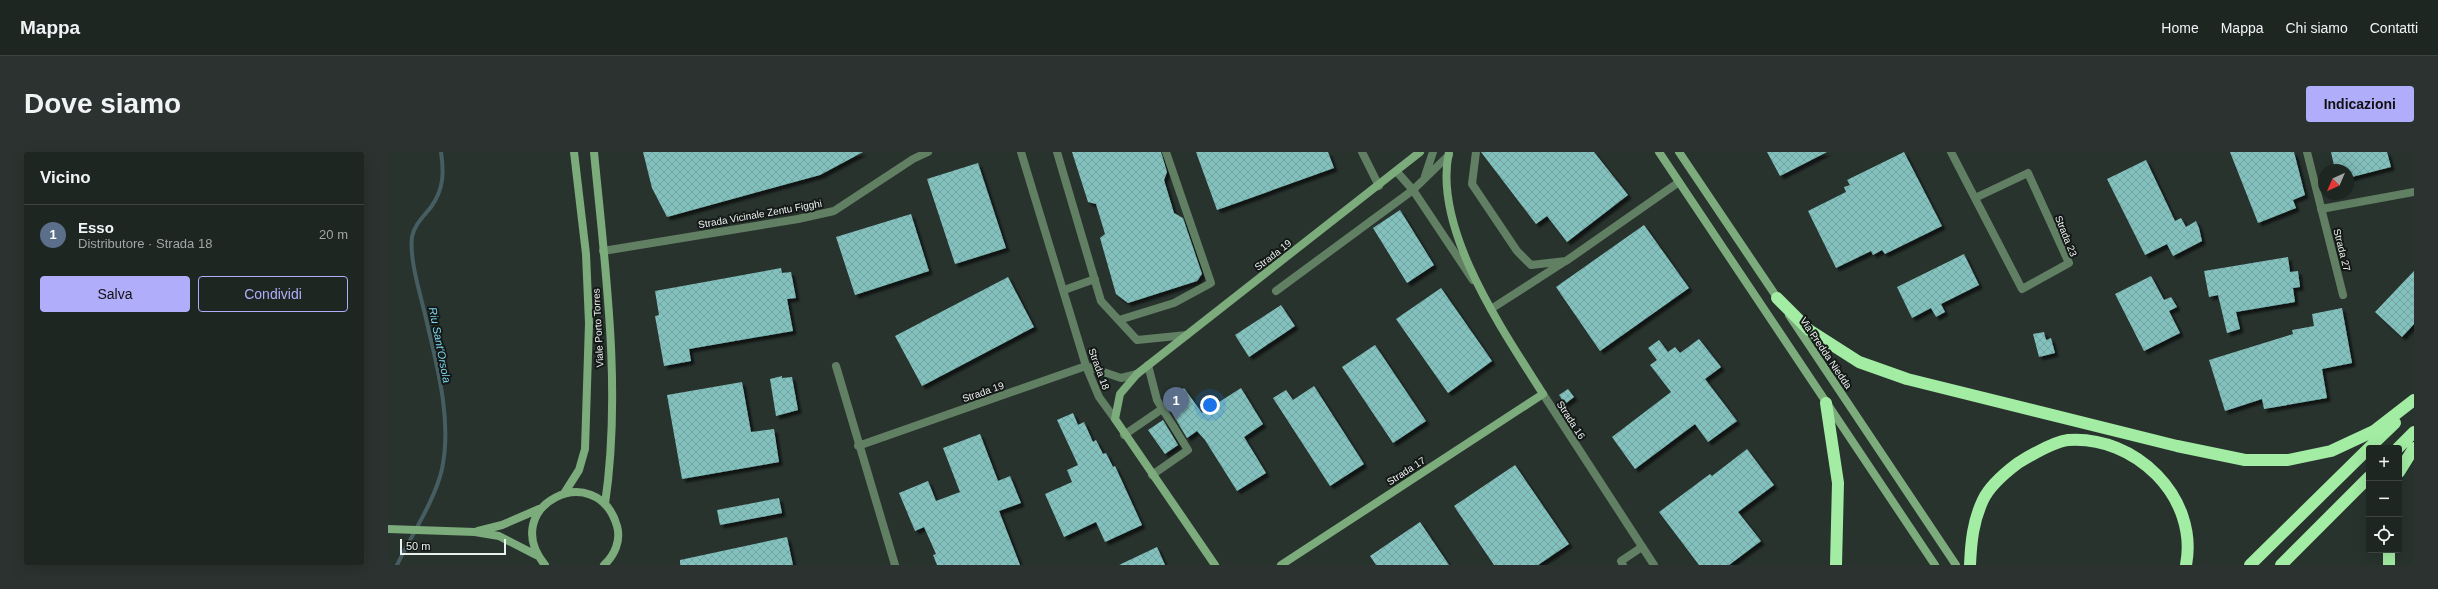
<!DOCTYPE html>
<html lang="it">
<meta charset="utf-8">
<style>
:root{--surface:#1e2622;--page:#2b322f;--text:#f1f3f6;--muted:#a1a5a5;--line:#3c4340;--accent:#b0adfa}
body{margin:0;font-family:Arial,sans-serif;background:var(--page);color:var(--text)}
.controls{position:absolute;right:12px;bottom:12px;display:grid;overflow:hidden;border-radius:4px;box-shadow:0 4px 16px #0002}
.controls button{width:36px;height:36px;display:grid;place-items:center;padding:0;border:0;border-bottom:1px solid var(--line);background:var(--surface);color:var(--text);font:20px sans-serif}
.compass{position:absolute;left:1930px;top:12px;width:36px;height:36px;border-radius:50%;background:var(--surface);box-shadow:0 4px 16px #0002;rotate:224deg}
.scale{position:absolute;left:12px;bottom:10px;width:106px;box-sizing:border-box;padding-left:4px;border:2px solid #ebf1ee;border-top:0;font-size:11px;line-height:14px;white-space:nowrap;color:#ebf1ee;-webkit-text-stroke:3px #141917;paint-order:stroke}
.you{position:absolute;left:822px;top:253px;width:14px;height:14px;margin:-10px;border:3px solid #fff;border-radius:50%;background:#1a73e8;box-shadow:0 0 0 6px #1a73e833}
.badge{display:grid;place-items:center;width:26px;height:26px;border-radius:50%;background:var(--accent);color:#fff;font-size:13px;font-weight:700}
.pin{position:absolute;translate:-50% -33px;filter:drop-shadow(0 1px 2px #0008)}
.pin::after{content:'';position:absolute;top:21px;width:14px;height:12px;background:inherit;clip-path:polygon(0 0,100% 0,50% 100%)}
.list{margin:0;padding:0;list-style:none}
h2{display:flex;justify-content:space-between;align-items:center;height:52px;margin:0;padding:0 16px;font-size:17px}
h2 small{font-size:13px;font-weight:400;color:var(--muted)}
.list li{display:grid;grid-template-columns:26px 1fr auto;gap:12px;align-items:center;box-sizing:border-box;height:60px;padding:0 16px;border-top:1px solid var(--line)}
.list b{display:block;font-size:15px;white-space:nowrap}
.list p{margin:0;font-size:13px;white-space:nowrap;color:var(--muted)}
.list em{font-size:13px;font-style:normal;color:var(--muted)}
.actions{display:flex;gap:8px;padding:12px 16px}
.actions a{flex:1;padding:9px 0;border:1px solid var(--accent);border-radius:4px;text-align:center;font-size:14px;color:var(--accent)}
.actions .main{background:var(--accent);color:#111}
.icon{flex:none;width:22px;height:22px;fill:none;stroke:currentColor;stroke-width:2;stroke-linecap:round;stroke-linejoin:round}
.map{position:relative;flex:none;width:2026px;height:413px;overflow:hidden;border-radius:4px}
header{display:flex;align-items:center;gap:24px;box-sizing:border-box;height:56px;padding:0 20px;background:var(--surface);border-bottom:1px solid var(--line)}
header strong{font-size:19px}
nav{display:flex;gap:22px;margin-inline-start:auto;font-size:14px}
.intro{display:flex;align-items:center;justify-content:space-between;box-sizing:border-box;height:96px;padding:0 24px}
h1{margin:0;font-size:28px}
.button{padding:10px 18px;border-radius:4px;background:var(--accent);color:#111;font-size:14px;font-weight:700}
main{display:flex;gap:24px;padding:0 24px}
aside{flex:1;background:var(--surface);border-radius:4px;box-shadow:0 4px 16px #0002}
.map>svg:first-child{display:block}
</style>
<header>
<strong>Mappa</strong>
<nav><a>Home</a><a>Mappa</a><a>Chi siamo</a><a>Contatti</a></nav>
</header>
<div class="intro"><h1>Dove siamo</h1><a class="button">Indicazioni</a></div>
<main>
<aside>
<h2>Vicino<small></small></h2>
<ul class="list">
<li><span class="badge" style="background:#5c6f8a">1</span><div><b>Esso</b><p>Distributore · Strada 18</p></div><em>20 m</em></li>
</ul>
<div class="actions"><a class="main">Salva</a><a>Condividi</a></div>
</aside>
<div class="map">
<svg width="2026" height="413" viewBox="0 0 2026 413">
<defs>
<pattern id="building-cross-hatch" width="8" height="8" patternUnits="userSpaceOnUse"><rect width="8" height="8" fill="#83c1be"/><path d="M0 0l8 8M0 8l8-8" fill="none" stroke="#74a3a0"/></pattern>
<filter id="shadow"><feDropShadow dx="3.5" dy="3.5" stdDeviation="1" flood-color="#0009"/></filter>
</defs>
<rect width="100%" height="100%" fill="#28332e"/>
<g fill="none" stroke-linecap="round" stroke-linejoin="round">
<path stroke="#465d61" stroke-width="4" d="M 9,413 C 23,384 47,348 54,317 C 64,270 50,217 39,171 C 34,147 21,109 24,85 C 26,73 36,64 43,55 C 56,37 56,20 53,0"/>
</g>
<path fill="url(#building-cross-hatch)" filter="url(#shadow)" d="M 255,0 L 475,0 L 432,23 L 279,65 L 264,36 Z
M 684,0 L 773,0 L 779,20 L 776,28 L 786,61 L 795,66 L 814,122 L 809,129 L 740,151 L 728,142 L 712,86 L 717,82 L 708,52 L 700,50 Z
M 808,0 L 940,0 L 946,16 L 829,58 Z
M 1093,0 L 1206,0 L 1240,43 L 1179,90 L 1159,64 L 1148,72 Z
M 1379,0 L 1439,0 L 1392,24 Z
M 1516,0 L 1554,74 L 1497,102 L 1494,98 L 1485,103 L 1483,99 L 1448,116 L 1420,59 L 1458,40 L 1456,35 L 1462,33 L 1459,28 Z
M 1842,0 L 1906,0 L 1917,43 L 1905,48 L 1908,56 L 1870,71 Z
M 1943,0 L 1999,0 L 2003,15 L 1960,26 L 1960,18 L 1947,18 Z
M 1758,8 L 1787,69 L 1793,66 L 1798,75 L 1808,69 L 1811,76 L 1814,89 L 1785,104 L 1779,92 L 1757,103 L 1719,27 Z
M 590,11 L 618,96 L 567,112 L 539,27 Z
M 1012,58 L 1046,113 L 1019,131 L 985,76 Z
M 523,62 L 541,119 L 467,143 L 448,85 Z
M 1256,73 L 1301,136 L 1212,199 L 1168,135 Z
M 1576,102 L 1591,133 L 1553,152 L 1557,160 L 1548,165 L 1543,156 L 1524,166 L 1509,135 Z
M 1900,105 L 1902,120 L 1910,119 L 1912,135 L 1905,136 L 1907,150 L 1848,160 L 1852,177 L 1839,181 L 1830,143 L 1821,145 L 1816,119 Z
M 393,116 L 394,121 L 403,120 L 408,146 L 399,147 L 405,179 L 301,197 L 303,209 L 276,214 L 267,164 L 271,163 L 267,139 Z
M 2026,119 L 2026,172 L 2014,185 L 1987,160 Z
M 1763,124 L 1776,148 L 1783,145 L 1789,155 L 1781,159 L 1792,181 L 1756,199 L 1727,142 Z
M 620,125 L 646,175 L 534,234 L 507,184 Z
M 1053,136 L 1104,209 L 1060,241 L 1008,167 Z
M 893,153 L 907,174 L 861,205 L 847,183 Z
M 1954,156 L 1964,211 L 1934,217 L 1939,246 L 1876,257 L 1874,247 L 1837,259 L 1821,208 L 1905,182 L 1904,178 L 1926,174 L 1924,162 Z
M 1656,180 L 1658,188 L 1663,186 L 1667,201 L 1651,205 L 1645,182 Z
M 1311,187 L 1333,215 L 1317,227 L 1349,269 L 1320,290 L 1307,272 L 1247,317 L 1224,285 L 1283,240 L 1262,213 L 1269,208 L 1260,196 L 1271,188 L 1280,200 L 1287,195 L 1292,201 Z
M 987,193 L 1038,269 L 1005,291 L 954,215 Z
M 394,224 L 394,226 L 404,225 L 410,258 L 388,264 L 382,227 Z
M 354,230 L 363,280 L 386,277 L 391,310 L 294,327 L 279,243 Z
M 926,234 L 976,312 L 942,334 L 885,246 L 898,238 L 905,248 Z
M 796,236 L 814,261 L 853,236 L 875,272 L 856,285 L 878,321 L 849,339 L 817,288 L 809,279 L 799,286 L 784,261 L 792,255 L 784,245 Z
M 1180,237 L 1186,245 L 1177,252 L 1171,243 Z
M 685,261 L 690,273 L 696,270 L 705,290 L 708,288 L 715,302 L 718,301 L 725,315 L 727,314 L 754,373 L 717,390 L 708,370 L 676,385 L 657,342 L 684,330 L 679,318 L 690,313 L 669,268 Z
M 775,268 L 790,293 L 777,302 L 760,278 Z
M 592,282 L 610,329 L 622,324 L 633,351 L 611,359 L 632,413 L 549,413 L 545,403 L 548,402 L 536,375 L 527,379 L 511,341 L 540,329 L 548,349 L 572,340 L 555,296 Z
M 1359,297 L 1386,333 L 1350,360 L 1373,389 L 1341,413 L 1311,413 L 1271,360 L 1322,322 L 1324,324 Z
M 1127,313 L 1181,392 L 1150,413 L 1106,413 L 1066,354 Z
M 391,346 L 394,361 L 332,373 L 329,358 Z
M 1032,370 L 1061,413 L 988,413 L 982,404 Z
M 399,385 L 405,413 L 292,413 L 292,408 Z
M 769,395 L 777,413 L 731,413 Z"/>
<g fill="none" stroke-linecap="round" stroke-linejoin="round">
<path stroke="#617f62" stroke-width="8" d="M 669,0 L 713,149 L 749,188 L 799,183
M 974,0 L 991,34
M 1088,0 L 1084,32 L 1129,99 L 1143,113 L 1178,109 L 1291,30
M 676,138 L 707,127
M 1103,157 L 1176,110
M 731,168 L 786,151 L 823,131 L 778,0
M 760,213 L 769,248 L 800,298 L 764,323
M 736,283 L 774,257
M 1235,413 L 1233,409 L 1254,395"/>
<path stroke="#617f62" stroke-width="8" d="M 633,0 L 698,214 L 711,245 L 727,267
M 1563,0 L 1634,137 L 1681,111 L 1640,21 L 1587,46
M 1919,0 L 1955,143
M 1009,20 L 1025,38 L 1085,128
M 1037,24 L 1045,0
M 1933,57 L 2026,40
M 215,99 L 410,67 L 446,59 L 525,7 L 540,0
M 888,139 L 1025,38 L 1061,3
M 448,214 L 507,413
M 1155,242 L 1266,413
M 470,294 L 698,214 L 733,226 L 749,222"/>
<path stroke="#7cab7c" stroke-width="8" d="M 206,0 C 217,115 234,237 217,352
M 1271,0 L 1547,413
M 1291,0 L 1392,150
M 1401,163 L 1568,413
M 177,340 L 191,318 L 197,297 L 201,171 L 198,102 L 186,0
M 0,377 L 87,380 L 111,384 L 148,403
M 90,379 L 114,373 L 151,357
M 157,413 C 109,354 209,305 229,374 C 233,388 227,403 216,413
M 827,413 L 727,267 L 732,242 L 749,222 L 1032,0
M 893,413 L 1155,242 C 1116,180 1044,77 1061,0"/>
<path stroke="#a2eca3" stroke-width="12" d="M 1389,146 L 1421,178 L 1471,210 L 1519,227 L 1789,294 L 1857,308 L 1900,308 L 1943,299 L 1986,279 L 2026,248
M 1438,251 L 1450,331 L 1448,413
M 1981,296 L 2007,271
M 2010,296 L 2026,280
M 2011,320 L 2026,296
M 1582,413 C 1583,390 1585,369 1595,348 C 1602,333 1618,320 1630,311 C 1643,303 1665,290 1680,288 C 1747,283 1811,345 1798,413
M 1862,413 L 1981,296
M 1893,413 L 1981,325
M 2001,413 L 2001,398"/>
</g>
<g text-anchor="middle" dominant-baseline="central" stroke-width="4" stroke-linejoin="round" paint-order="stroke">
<g font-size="10" fill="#ebf1ee" stroke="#141917">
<text transform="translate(372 62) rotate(-10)">Strada Vicinale Zentu Figghi</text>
<text transform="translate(1678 84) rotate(68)">Strada 23</text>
<text transform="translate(1954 98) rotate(76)">Strada 27</text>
<text transform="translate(885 103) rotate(-38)">Strada 19</text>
<text transform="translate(210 176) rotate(-93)">Viale Porto Torres</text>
<text transform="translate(1438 201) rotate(56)">Via Predda Niedda</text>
<text transform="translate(711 217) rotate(70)">Strada 18</text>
<text transform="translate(595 240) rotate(-19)">Strada 19</text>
<text transform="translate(1183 268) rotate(57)">Strada 16</text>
<text transform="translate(1018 319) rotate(-33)">Strada 17</text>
</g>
<g font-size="11" font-style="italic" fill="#7cd8ef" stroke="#141917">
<text transform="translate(52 193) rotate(79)">Riu Sant'Orsola</text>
</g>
</g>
</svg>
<div class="controls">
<button>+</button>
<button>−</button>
<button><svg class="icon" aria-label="locate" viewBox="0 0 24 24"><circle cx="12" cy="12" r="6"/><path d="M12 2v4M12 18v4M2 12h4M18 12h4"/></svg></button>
</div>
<svg class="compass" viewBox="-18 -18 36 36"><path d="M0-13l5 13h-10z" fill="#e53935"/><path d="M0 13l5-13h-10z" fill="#a1a5a5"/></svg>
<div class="scale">50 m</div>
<div class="you"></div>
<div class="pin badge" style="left:788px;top:268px;background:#5c6f8a">1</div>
</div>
</main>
